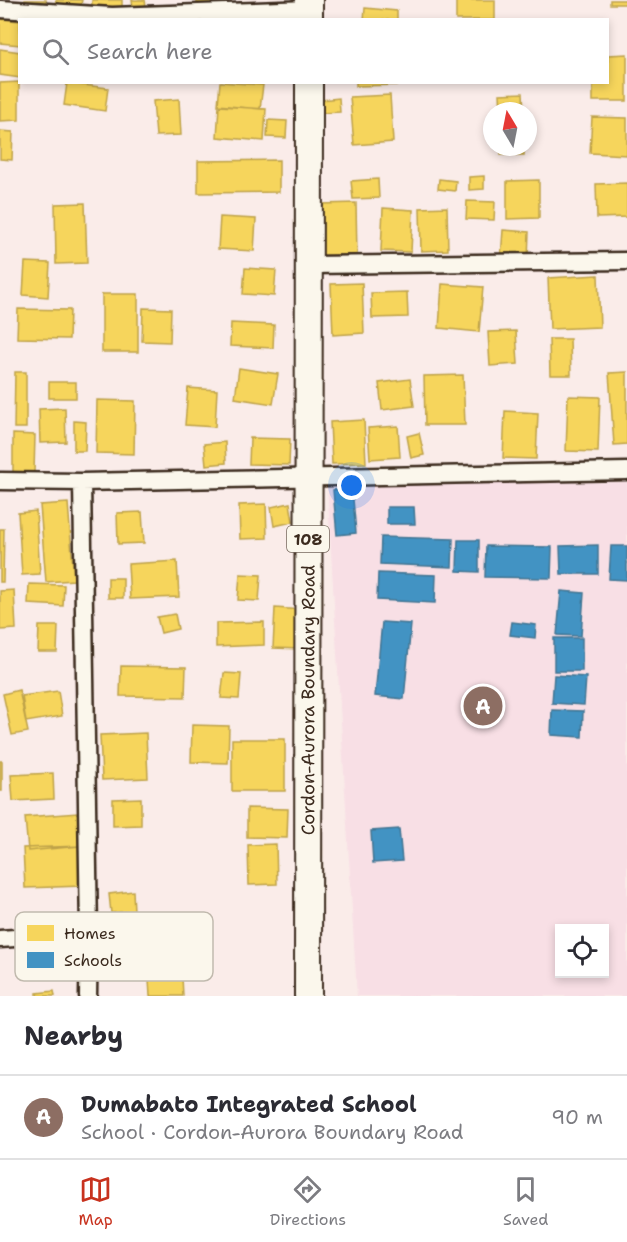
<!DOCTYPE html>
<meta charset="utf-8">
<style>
:root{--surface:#fff;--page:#f2f2f3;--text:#2b2b33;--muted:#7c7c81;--line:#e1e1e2;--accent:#c8321e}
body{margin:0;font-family:"Shantell Sans",sans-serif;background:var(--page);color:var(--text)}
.controls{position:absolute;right:18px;bottom:18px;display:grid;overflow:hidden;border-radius:0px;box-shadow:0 3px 9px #0003}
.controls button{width:54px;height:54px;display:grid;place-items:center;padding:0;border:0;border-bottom:2px solid var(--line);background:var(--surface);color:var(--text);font:30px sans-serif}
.compass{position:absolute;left:483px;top:102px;width:54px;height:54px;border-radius:50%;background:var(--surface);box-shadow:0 3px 9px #0003;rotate:350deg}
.you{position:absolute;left:352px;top:486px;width:21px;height:21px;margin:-15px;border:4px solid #fff;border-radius:50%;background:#1a73e8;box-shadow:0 0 0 9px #1a73e833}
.badge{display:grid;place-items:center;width:39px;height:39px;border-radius:50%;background:var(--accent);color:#fff;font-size:20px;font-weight:700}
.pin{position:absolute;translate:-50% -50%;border:3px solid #fff;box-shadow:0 2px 6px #0006}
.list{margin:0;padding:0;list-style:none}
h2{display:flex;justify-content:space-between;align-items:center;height:78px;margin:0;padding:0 24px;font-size:26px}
h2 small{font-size:20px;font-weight:400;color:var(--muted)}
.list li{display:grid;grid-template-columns:39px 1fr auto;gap:18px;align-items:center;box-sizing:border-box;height:84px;padding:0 24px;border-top:2px solid var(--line)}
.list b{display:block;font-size:22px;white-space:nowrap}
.list p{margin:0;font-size:20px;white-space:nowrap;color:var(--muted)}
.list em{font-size:20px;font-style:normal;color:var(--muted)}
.icon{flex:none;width:33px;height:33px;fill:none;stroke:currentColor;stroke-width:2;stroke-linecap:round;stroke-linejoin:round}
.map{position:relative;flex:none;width:627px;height:996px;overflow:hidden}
.search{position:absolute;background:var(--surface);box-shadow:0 3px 9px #0003;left:18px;right:18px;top:18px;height:66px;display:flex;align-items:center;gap:15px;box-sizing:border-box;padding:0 21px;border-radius:0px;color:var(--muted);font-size:22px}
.sheet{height:162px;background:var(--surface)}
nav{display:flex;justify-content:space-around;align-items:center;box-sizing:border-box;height:84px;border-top:2px solid var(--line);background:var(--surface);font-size:16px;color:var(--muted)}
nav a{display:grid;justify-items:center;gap:3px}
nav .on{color:var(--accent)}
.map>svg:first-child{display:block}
</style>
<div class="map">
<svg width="627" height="996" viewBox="0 0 627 996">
<rect width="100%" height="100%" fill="#faece9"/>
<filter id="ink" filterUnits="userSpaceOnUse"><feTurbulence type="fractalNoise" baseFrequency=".0167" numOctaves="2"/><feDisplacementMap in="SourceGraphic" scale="12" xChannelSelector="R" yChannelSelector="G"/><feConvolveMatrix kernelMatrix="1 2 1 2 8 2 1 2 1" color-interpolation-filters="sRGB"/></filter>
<g filter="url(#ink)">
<path fill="#f8dfe5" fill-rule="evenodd" d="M 627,482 L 627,996 L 357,996 L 327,484 ZM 560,928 L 604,928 L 604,974 L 560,974 Z"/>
<path fill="#f6d55c" stroke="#bea249" stroke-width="1.5" d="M 25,0 L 46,0 L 46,6 L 25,7 Z
M 56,0 L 82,0 L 79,13 L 54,9 Z
M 92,0 L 122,0 L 122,10 L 92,9 Z
M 132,0 L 145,0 L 146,6 L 133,8 Z
M 197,0 L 218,0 L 218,3 L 197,3 Z
M 456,0 L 495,0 L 495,20 L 456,20 Z
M 610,0 L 627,0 L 627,4 L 610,4 Z
M 365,8 L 397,11 L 397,20 L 364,20 Z
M 0,19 L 20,21 L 20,45 L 0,43 Z
M 0,49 L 20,52 L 20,78 L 0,75 Z
M 627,54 L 627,101 L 593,101 L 593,82 L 608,82 L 608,55 Z
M 19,82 L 19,120 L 0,121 L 0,83 Z
M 220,82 L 263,85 L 260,109 L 218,105 Z
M 356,82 L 403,82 L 403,85 L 356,86 Z
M 67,83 L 108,88 L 105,111 L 64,105 Z
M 523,93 L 524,111 L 501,111 L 500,94 Z
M 390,95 L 393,142 L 354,145 L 350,97 Z
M 339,98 L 340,112 L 322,113 L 321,100 Z
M 179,99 L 181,135 L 156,136 L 153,101 Z
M 219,106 L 266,109 L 264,141 L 217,137 Z
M 592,117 L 627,118 L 627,155 L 590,153 Z
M 268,120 L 287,121 L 286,138 L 267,137 Z
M 0,131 L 13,132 L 12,160 L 0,159 Z
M 501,147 L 524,147 L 524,155 L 501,155 Z
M 279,160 L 279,192 L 198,193 L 198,161 Z
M 484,176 L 484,189 L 469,190 L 469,177 Z
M 378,179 L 379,198 L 353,199 L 351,181 Z
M 439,179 L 456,181 L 455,191 L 438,189 Z
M 539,180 L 539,218 L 507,219 L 507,181 Z
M 627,183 L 627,217 L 597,218 L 596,184 Z
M 467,201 L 495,202 L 494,220 L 466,219 Z
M 85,203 L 87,263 L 56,264 L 55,204 Z
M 356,203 L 357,257 L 322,258 L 321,204 Z
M 447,207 L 448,250 L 421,251 L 420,208 Z
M 383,208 L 413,210 L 411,252 L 381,251 Z
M 220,217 L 256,219 L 254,251 L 218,249 Z
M 503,230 L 529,232 L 528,260 L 501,258 Z
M 25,262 L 50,263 L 48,297 L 23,295 Z
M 245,268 L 276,270 L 274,296 L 243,294 Z
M 598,275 L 600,327 L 550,329 L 548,278 Z
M 362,283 L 364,333 L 333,335 L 331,284 Z
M 442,284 L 483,287 L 479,332 L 439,328 Z
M 407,292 L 408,317 L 372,318 L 371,293 Z
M 102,294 L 138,294 L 138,352 L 102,352 Z
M 143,308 L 171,309 L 170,342 L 142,341 Z
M 18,309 L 70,310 L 69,339 L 17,338 Z
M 231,323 L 274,325 L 273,348 L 230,346 Z
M 516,331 L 518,364 L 490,366 L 488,332 Z
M 549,339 L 570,339 L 571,375 L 550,375 Z
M 239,368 L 278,374 L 273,404 L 235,398 Z
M 15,372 L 26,372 L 26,428 L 14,428 Z
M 627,372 L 627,444 L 614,445 L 609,373 Z
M 463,375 L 465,425 L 425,425 L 424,376 Z
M 410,379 L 414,406 L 382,410 L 379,383 Z
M 49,382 L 76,382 L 76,398 L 49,398 Z
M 188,388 L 217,390 L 215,427 L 185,425 Z
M 568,396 L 600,397 L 598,452 L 566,451 Z
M 97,400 L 135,401 L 134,454 L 96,453 Z
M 65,408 L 66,442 L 40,443 L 39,409 Z
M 505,411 L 538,413 L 536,459 L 503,458 Z
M 364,420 L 366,463 L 332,464 L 330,422 Z
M 74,421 L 86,422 L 85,451 L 74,451 Z
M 398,426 L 400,457 L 370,459 L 368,428 Z
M 419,433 L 424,455 L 411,458 L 407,436 Z
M 13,434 L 35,435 L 34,472 L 13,472 Z
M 250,438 L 290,439 L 289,465 L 249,464 Z
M 225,442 L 226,463 L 206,465 L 204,444 Z
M 68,503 L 74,580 L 46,582 L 40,505 Z
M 290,503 L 293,522 L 274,526 L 271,507 Z
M 266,504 L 267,538 L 240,539 L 239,505 Z
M 36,511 L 40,574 L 22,575 L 18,513 Z
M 142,512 L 144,543 L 118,544 L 117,513 Z
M 0,529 L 4,529 L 3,582 L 0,582 Z
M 177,561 L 179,597 L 130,599 L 128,564 Z
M 240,574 L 261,575 L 259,601 L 238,600 Z
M 108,578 L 123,578 L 123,598 L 108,598 Z
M 29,584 L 64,585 L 63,606 L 28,604 Z
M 14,590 L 16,629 L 0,630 L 0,591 Z
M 275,608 L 302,610 L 300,649 L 273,648 Z
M 175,614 L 178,629 L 161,633 L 157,617 Z
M 264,622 L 264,645 L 216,647 L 216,623 Z
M 39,626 L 58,626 L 57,652 L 38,652 Z
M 121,666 L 186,667 L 185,697 L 120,696 Z
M 224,673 L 241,674 L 239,699 L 221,698 Z
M 19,690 L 28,732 L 12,735 L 3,694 Z
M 58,691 L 62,716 L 26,722 L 22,696 Z
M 192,725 L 229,726 L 228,763 L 191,762 Z
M 146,733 L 148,778 L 102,780 L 100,735 Z
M 232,739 L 285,739 L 285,791 L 232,791 Z
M 0,761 L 2,761 L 2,791 L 0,791 Z
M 53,773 L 54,799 L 13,801 L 11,775 Z
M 141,798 L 141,825 L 113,826 L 113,799 Z
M 247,808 L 288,809 L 287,838 L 247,837 Z
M 78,813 L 80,846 L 28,851 L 25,817 Z
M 276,844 L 277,884 L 249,885 L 248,845 Z
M 82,846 L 83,886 L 25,888 L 23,848 Z
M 133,891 L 134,911 L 111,913 L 109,894 Z
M 182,977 L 183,996 L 150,996 L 149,979 Z
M 54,991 L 55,996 L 37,996 L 37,993 Z"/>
<path fill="#4393c3" stroke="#417492" stroke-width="1.5" d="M 352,488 L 356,533 L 337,535 L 333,490 Z
M 387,507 L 414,507 L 415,524 L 387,524 Z
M 381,537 L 453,539 L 452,567 L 380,564 Z
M 458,540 L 479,540 L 479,572 L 457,571 Z
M 598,545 L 598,574 L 561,574 L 560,546 Z
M 486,546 L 552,547 L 551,578 L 485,577 Z
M 611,546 L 627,546 L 627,580 L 609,579 Z
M 378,573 L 436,575 L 435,603 L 377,600 Z
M 561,591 L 584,593 L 581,636 L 557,635 Z
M 382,622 L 411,624 L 404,699 L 375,696 Z
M 512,622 L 536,625 L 535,638 L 510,635 Z
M 554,638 L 582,638 L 582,671 L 554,671 Z
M 554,675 L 586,677 L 584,705 L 552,703 Z
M 552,710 L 583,711 L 582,737 L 551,735 Z
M 399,829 L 402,861 L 373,863 L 371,831 Z"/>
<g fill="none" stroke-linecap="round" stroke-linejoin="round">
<g stroke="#3b2a1e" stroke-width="21">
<path id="minor" d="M 0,9 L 112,16 L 309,9
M 309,265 L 627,261
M 0,481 L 82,482 L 627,471
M 82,482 L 89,933 L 88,996
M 0,939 L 89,933"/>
</g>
<g stroke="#3b2a1e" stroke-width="30">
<g id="primary">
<path d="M 309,20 L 309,0"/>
<path id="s1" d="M 308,996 L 309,82"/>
</g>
</g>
<use href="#minor" stroke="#fbf7ec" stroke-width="16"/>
<use href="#primary" stroke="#fbf7ec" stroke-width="26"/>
</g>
</g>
<g text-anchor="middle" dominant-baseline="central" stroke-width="6" stroke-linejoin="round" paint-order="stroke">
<rect fill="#fbf7ec" stroke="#75685c" stroke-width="1.5" x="287" y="526" width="42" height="26" rx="4.5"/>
<g font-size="16" font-weight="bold" fill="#3b2a1e">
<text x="308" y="539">108</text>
</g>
<g font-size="18" fill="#3b2a1e" stroke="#fbf7ec">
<text stroke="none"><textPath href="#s1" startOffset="296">Cordon-Aurora Boundary Road</textPath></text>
</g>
</g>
<rect x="15" y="912" width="198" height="69" rx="9" fill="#fbf7ec" stroke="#c1baae" stroke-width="1.5"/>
<rect x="27" y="925" width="27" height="16" fill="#f6d55c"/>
<rect x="27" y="952" width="27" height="16" fill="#4393c3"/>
<g font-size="16" fill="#3b2a1e">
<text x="64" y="939">Homes</text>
<text x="64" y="966">Schools</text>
</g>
</svg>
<div class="controls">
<button><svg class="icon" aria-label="locate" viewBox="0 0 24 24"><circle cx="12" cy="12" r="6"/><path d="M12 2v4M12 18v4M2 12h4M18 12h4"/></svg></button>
</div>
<svg class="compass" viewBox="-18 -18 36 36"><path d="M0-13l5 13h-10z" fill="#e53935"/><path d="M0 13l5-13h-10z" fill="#7c7c81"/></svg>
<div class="you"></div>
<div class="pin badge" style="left:483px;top:706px;background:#8d6e63">A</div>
<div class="search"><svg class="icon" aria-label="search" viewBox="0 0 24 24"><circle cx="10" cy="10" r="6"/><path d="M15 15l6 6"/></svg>Search here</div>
</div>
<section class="sheet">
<h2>Nearby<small></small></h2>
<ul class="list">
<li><span class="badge" style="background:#8d6e63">A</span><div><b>Dumabato Integrated School</b><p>School · Cordon-Aurora Boundary Road</p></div><em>90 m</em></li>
</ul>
</section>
<nav>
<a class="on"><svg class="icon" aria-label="map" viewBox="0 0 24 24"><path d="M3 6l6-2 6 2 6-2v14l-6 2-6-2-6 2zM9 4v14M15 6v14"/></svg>Map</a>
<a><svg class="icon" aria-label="directions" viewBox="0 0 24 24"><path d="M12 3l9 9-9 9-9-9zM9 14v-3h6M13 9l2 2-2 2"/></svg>Directions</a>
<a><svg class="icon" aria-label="saved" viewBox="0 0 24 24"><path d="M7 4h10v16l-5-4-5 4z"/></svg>Saved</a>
</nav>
